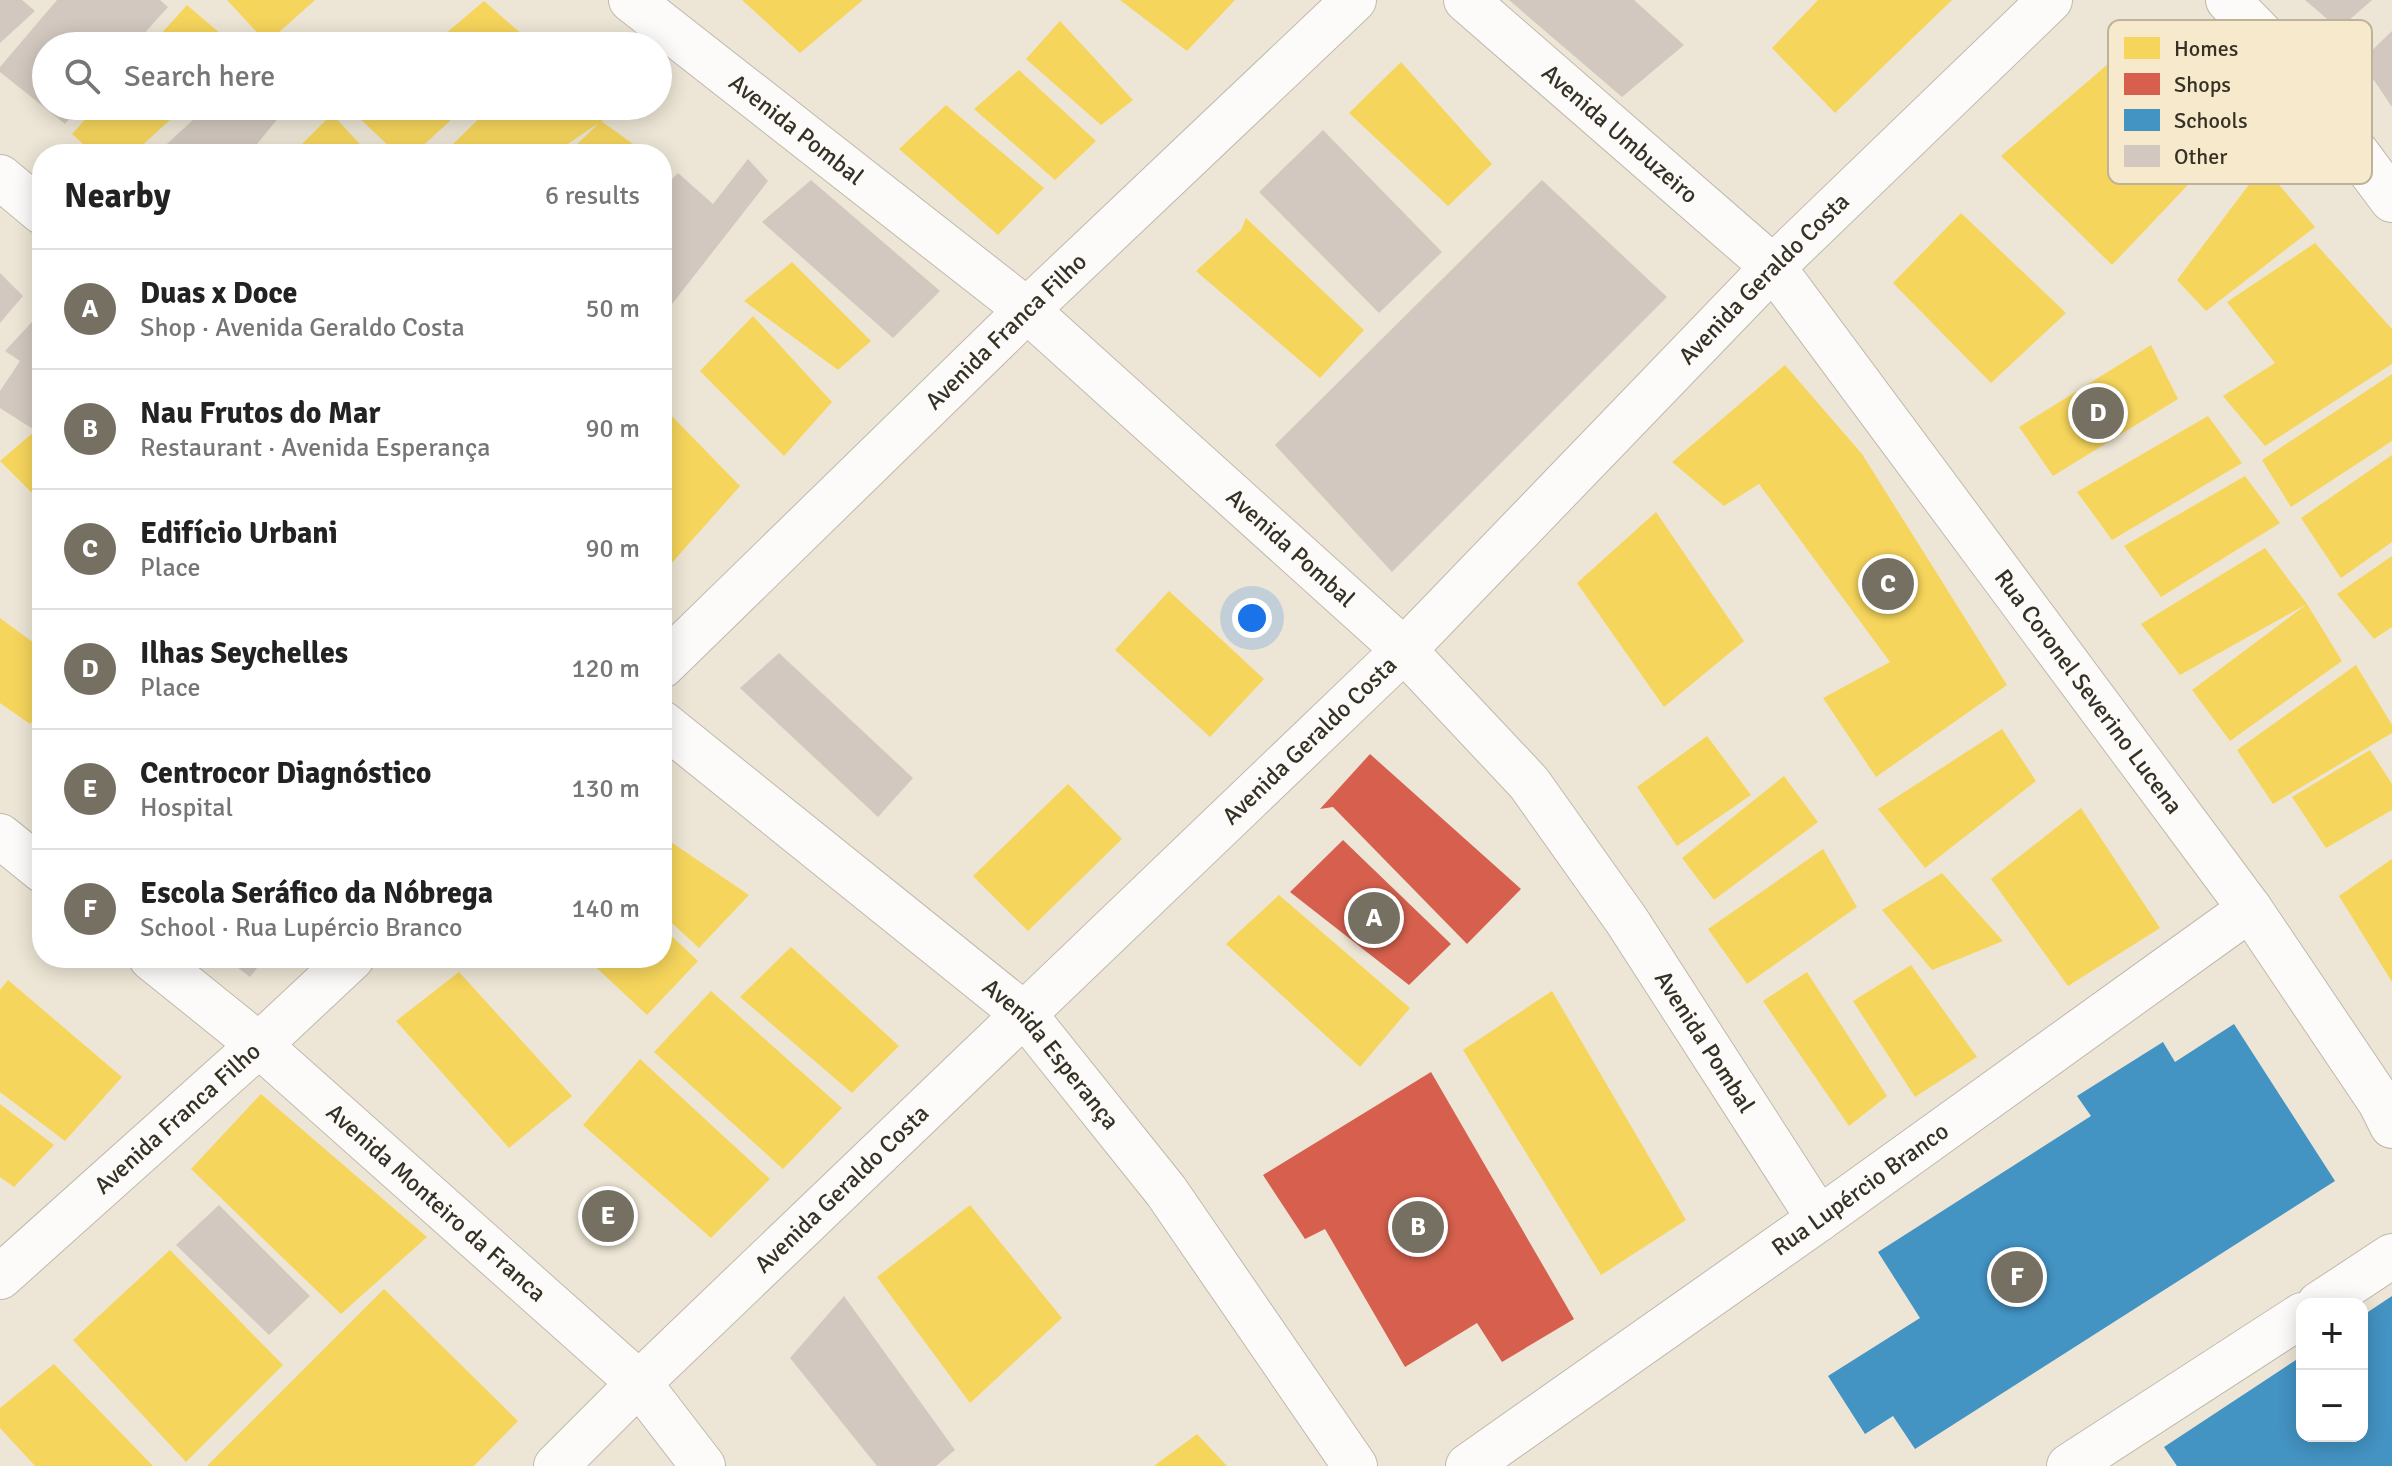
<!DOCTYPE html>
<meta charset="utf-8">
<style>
:root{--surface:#fff;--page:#f2f2f2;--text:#222;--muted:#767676;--line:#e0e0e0;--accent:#767063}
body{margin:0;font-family:Signika,sans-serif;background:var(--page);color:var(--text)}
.controls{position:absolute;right:24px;bottom:24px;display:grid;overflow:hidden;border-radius:16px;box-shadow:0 4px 20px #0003}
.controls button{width:72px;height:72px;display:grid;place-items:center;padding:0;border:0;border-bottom:2px solid var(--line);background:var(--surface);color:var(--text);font:40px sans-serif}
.you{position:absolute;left:1252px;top:618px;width:28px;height:28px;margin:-20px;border:6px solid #fff;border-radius:50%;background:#1a73e8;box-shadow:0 0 0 12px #1a73e833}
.badge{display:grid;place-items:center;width:52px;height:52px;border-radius:50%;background:var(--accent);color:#fff;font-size:26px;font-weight:700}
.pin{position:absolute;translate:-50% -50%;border:4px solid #fff;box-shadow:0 2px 8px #0006}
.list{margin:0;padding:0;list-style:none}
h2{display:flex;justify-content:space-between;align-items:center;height:104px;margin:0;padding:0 32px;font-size:34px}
h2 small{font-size:26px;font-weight:400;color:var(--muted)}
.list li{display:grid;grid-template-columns:52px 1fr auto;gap:24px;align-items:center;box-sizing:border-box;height:120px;padding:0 32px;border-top:2px solid var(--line)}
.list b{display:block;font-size:30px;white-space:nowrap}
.list p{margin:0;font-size:26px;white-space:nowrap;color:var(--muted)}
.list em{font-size:26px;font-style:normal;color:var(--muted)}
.icon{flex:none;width:44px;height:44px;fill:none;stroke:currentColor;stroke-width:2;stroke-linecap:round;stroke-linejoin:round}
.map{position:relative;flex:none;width:2392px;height:1466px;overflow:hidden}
.search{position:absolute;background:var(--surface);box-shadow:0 4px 20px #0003;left:32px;top:32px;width:640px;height:88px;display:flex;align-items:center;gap:20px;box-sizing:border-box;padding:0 28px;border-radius:44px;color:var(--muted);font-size:30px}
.panel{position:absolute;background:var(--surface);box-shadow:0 4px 20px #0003;left:32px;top:144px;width:640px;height:824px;border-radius:32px}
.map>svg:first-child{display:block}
</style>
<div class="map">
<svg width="2392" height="1466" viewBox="0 0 2392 1466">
<rect width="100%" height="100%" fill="#ede6d6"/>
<path fill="#f6d55c" d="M 227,0 L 315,0 L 267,43 Z
M 742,0 L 863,0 L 800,53 Z
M 1120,0 L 1235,0 L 1187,51 Z
M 1818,0 L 1952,0 L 1835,113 L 1772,48 Z
M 484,1 L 533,44 L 431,46 Z
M 187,5 L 235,46 L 150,46 Z
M 1060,21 L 1133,100 L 1101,125 L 1026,59 Z
M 2143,34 L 2240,130 L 2112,265 L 2001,156 Z
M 1401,62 L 1492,164 L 1448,206 L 1349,113 Z
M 1019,70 L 1096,141 L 1055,180 L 974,109 Z
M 946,105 L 1044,188 L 998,235 L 899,149 Z
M 97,106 L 185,106 L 133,154 L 94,154 L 72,134 Z
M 361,106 L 466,106 L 414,154 L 397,154 L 353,112 Z
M 492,106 L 615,106 L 618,110 L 553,154 L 465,154 L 453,144 Z
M 332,114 L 369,154 L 292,154 Z
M 601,121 L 647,154 L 567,154 Z
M 2263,166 L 2315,227 L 2206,311 L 2177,280 Z
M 1961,213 L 2066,313 L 1991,383 L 1893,283 Z
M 1246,218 L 1364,330 L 1320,378 L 1196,271 L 1241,230 Z
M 2315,243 L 2392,329 L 2392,364 L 2265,446 L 2223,396 L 2275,363 L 2227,302 Z
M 792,262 L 871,341 L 838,370 L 744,301 Z
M 753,316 L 832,402 L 784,456 L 700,371 Z
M 2151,345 L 2178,399 L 2053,476 L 2019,427 Z
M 1785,365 L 1862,454 L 2007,685 L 1876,777 L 1823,698 L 1890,662 L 1759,484 L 1724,506 L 1672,462 Z
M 2392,374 L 2392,441 L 2291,507 L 2262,460 Z
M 662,406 L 740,486 L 662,574 Z
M 2208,416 L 2242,463 L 2112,540 L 2077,492 Z
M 42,425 L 42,503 L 0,461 Z
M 2392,455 L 2392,542 L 2341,578 L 2301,518 Z
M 2245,476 L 2280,523 L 2161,597 L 2124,546 Z
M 1656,512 L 1744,641 L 1664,707 L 1577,583 Z
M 2265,548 L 2307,604 L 2180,675 L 2141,624 Z
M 2392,556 L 2392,627 L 2374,639 L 2337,594 Z
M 1169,591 L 1264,679 L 1210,737 L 1115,650 Z
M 2307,604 L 2342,661 L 2230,741 L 2192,690 Z
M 0,618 L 42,649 L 42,707 L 30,724 L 0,703 Z
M 2356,665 L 2392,725 L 2392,733 L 2273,804 L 2237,750 Z
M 2002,729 L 2036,781 L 1925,868 L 1878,809 Z
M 1707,736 L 1751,795 L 1677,846 L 1637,787 Z
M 2370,750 L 2392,784 L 2392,810 L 2326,848 L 2292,797 Z
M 1784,776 L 1818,822 L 1714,900 L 1682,858 Z
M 1068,784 L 1122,839 L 1028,931 L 973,876 Z
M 2081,808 L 2160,928 L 2068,986 L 1991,879 Z
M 662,836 L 749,895 L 699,948 L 662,914 Z
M 1823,849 L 1857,907 L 1747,984 L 1708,929 Z
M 2392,859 L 2392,982 L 2339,896 Z
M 1942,873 L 2003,941 L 1932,970 L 1882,910 Z
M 1279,895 L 1410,1008 L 1360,1067 L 1226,944 Z
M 662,927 L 698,961 L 647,1015 L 586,958 L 662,958 Z
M 791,947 L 899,1046 L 852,1093 L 740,997 Z
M 1911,965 L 1977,1057 L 1915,1097 L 1853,1001 Z
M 459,972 L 572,1096 L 509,1148 L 396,1021 Z
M 1807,972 L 1887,1096 L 1849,1126 L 1763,1001 Z
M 8,980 L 122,1077 L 65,1141 L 0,1092 L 0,990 Z
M 711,991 L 842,1108 L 783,1169 L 654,1052 Z
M 1552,991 L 1686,1220 L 1601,1275 L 1463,1050 Z
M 640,1059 L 770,1179 L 711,1238 L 583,1125 Z
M 261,1094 L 427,1237 L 341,1314 L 191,1169 Z
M 0,1104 L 54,1145 L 14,1187 L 0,1177 Z
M 970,1205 L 1062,1318 L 970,1403 L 877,1277 Z
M 170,1250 L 283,1365 L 186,1462 L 73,1340 Z
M 384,1289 L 518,1421 L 474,1466 L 207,1466 Z
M 54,1364 L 153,1466 L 35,1466 L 0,1428 L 0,1408 Z
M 1197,1434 L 1227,1466 L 1154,1466 Z"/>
<path fill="#d6604d" d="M 1370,754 L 1521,889 L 1467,944 L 1333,807 L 1320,809 Z
M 1343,840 L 1451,944 L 1409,985 L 1290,892 Z
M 1431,1072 L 1574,1319 L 1502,1362 L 1477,1323 L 1405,1367 L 1325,1229 L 1305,1239 L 1263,1175 Z"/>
<path fill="#4393c3" d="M 2234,1024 L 2335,1181 L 1915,1449 L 1893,1416 L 1865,1434 L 1828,1376 L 1920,1318 L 1878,1252 L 2091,1116 L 2077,1096 L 2163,1042 L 2175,1062 Z
M 2392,1296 L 2392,1466 L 2177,1466 L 2164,1447 L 2302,1356 L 2302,1436 L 2362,1436 L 2362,1316 Z"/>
<path fill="#d2c8bf" d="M 0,0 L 22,0 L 35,11 L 0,43 Z
M 57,0 L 160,0 L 168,7 L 133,46 L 46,46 L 46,106 L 80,106 L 65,124 L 0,72 L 0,67 Z
M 1509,0 L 1634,0 L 1684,45 L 1622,97 Z
M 2305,0 L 2372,0 L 2339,29 Z
M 2392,31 L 2392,107 L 2361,61 Z
M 208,106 L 288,106 L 249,154 L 156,154 Z
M 1323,130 L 1442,252 L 1379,313 L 1259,192 Z
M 748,159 L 768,181 L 662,317 L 662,189 L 678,173 L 713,204 Z
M 811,180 L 940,291 L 893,338 L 762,222 Z
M 1542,180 L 1667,297 L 1392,572 L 1275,445 Z
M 0,273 L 23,296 L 0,323 Z
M 42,311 L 42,419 L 33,429 L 0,408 L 0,391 L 20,361 L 5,351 Z
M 779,653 L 913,778 L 878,817 L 740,688 Z
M 225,958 L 265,958 L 250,977 Z
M 219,1205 L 310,1296 L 269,1335 L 176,1245 Z
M 844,1296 L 955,1450 L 936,1466 L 877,1466 L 790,1358 Z"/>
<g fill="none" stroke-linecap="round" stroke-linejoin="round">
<g stroke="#bfb9ad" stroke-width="46">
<g id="minor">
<path id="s1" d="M 631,0 L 1027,310 L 1404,650 L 1529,783 L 1627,921 L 1819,1219"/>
<path id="s2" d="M 1466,0 L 1773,267 L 2250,909 L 2380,1102 L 2392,1126"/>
<path id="s3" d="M 662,666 L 1027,310 L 1354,0"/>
<path d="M 0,836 L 42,870"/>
<path id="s4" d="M 151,958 L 259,1045 L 639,1383 L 703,1466"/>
<path id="s5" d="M 0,1277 L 259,1045 L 352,958"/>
<path d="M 2319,1304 L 2392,1256"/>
<path id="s6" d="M 556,1466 L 639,1383 L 1404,650 L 1773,267 L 2050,0"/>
<path id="s7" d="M 1468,1466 L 1819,1219 L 2250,909"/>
<path d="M 2069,1466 L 2302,1315"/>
</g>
</g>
<g stroke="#bfb9ad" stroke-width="46">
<g id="secondary">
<path d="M 2228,0 L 2292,66 L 2392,200"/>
<path d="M 0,177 L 42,212"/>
<path id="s8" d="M 662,723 L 1025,1015 L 1166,1191 L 1355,1466"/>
</g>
</g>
<use href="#minor" stroke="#fcfbf9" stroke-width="44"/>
<use href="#secondary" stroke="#fcfbf9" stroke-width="44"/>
</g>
<g text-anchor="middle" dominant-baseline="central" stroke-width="8" stroke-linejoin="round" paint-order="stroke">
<g font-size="24" fill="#363125" stroke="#f7eacc">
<text stroke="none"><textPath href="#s1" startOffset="210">Avenida Pombal</textPath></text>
<text stroke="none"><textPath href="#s2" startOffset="204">Avenida Umbuzeiro</textPath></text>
<text stroke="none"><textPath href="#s6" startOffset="1694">Avenida Geraldo Costa</textPath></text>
<text stroke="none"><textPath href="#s3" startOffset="480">Avenida Franca Filho</textPath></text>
<text stroke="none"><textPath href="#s1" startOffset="858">Avenida Pombal</textPath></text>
<text stroke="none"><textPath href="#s2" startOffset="936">Rua Coronel Severino Lucena</textPath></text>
<text stroke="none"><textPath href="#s6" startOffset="1046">Avenida Geraldo Costa</textPath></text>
<text stroke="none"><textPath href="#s1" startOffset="1506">Avenida Pombal</textPath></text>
<text stroke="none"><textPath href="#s8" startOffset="512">Avenida Esperança</textPath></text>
<text stroke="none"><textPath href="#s5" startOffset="238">Avenida Franca Filho</textPath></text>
<text stroke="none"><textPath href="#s6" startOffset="398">Avenida Geraldo Costa</textPath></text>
<text stroke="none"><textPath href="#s7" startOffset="480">Rua Lupércio Branco</textPath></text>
<text stroke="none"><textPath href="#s4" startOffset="376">Avenida Monteiro da Franca</textPath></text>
</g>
</g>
<rect x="2108" y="20" width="264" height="164" rx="12" fill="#f7eacc" stroke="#bdb29a" stroke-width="2"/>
<rect x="2124" y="37" width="36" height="22" fill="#f6d55c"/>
<rect x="2124" y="73" width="36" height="22" fill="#d6604d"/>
<rect x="2124" y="109" width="36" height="22" fill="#4393c3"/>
<rect x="2124" y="145" width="36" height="22" fill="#d2c8bf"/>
<g font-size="22" fill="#363125">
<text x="2174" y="56">Homes</text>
<text x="2174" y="92">Shops</text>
<text x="2174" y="128">Schools</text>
<text x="2174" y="164">Other</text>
</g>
</svg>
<div class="controls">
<button>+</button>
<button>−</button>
</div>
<div class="you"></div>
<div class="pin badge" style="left:1374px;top:918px">A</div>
<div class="pin badge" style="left:1418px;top:1227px">B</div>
<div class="pin badge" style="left:1888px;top:584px">C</div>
<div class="pin badge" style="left:2098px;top:413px">D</div>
<div class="pin badge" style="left:608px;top:1216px">E</div>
<div class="pin badge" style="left:2017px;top:1277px">F</div>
<div class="search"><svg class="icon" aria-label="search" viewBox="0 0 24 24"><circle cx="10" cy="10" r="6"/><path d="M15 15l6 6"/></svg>Search here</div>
<section class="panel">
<h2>Nearby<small>6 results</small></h2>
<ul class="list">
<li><span class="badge">A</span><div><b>Duas x Doce</b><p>Shop · Avenida Geraldo Costa</p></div><em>50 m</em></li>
<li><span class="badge">B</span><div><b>Nau Frutos do Mar</b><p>Restaurant · Avenida Esperança</p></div><em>90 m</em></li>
<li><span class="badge">C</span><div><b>Edifício Urbani</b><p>Place</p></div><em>90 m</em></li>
<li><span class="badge">D</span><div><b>Ilhas Seychelles</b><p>Place</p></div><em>120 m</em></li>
<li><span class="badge">E</span><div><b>Centrocor Diagnóstico</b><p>Hospital</p></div><em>130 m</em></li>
<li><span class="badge">F</span><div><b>Escola Seráfico da Nóbrega</b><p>School · Rua Lupércio Branco</p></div><em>140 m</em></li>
</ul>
</section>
</div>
